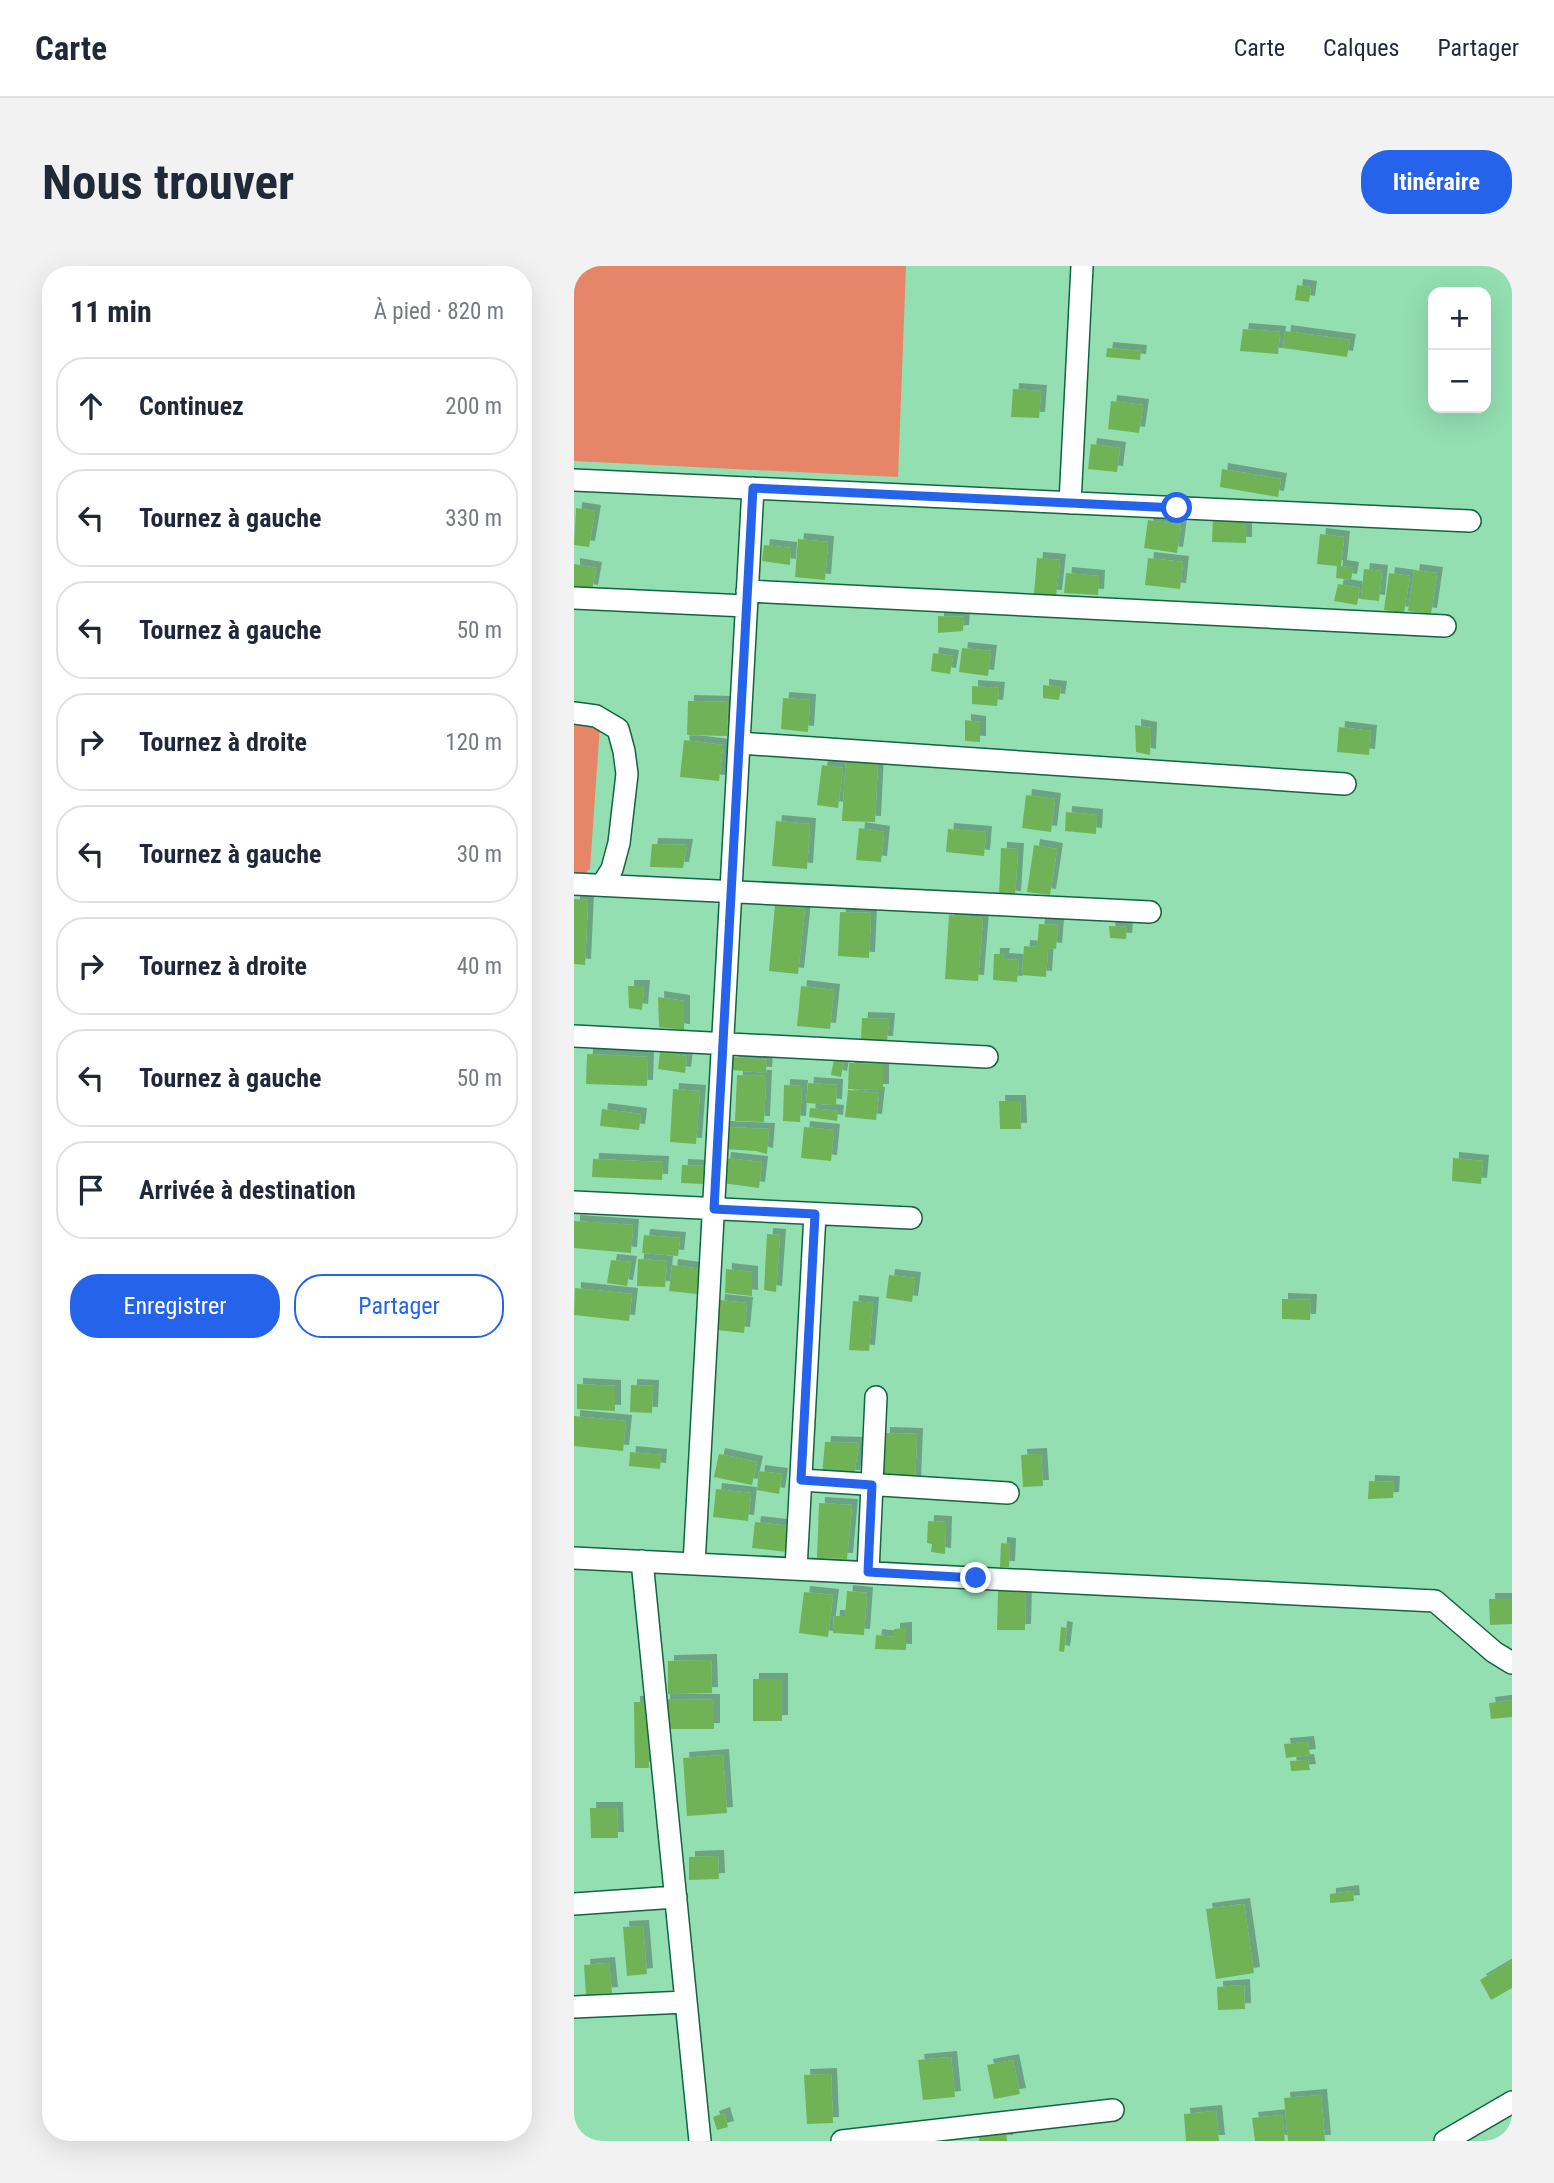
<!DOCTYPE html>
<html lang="fr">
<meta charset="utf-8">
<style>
:root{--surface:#fff;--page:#f2f2f3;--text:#1f2937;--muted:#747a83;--line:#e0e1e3;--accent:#2563eb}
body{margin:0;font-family:"Roboto Condensed",sans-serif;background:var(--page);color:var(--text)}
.controls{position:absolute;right:21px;top:21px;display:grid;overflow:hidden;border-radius:14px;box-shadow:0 7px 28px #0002}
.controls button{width:63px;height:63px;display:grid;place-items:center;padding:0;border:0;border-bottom:2px solid var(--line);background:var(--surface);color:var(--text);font:35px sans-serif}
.stop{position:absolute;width:21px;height:21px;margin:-16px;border:5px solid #2563eb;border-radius:50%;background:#fff}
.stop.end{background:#2563eb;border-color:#fff;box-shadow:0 2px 7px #0008}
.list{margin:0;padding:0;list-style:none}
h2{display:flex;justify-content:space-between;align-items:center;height:91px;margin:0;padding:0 28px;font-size:30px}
h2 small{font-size:23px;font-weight:400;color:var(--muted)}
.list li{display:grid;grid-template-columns:46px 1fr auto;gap:21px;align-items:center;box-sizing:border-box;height:98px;margin:0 14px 14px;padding:0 14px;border:2px solid var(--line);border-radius:28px}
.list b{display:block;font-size:26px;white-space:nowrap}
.list em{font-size:23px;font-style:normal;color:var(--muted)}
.actions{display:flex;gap:14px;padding:21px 28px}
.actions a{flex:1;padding:16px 0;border:2px solid var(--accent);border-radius:28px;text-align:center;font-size:24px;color:var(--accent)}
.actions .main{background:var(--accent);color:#fff}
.icon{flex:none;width:38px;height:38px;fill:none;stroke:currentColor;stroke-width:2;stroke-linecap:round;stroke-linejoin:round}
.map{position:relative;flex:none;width:938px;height:1875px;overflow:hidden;border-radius:28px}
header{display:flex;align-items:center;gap:42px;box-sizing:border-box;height:98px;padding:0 35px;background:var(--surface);border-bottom:2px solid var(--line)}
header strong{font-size:33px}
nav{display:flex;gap:38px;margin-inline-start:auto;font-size:24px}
.intro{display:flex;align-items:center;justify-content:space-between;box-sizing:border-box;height:168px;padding:0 42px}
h1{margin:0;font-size:49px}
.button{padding:18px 32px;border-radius:28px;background:var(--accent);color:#fff;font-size:24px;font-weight:700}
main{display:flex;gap:42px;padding:0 42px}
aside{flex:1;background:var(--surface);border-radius:28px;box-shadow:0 7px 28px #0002}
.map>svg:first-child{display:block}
</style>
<header>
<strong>Carte</strong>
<nav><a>Carte</a><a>Calques</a><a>Partager</a></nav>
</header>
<div class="intro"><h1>Nous trouver</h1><a class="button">Itinéraire</a></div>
<main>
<aside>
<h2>11 min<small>À pied · 820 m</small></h2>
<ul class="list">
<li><svg class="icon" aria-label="ahead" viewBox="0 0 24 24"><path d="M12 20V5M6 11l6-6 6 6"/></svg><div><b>Continuez</b></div><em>200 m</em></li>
<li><svg class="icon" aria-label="left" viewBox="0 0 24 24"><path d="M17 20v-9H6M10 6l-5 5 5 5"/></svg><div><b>Tournez à gauche</b></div><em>330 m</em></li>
<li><svg class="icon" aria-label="left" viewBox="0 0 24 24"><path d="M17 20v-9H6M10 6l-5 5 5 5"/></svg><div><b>Tournez à gauche</b></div><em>50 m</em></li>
<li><svg class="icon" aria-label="right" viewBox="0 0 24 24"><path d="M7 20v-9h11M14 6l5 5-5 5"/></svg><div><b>Tournez à droite</b></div><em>120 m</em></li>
<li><svg class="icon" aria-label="left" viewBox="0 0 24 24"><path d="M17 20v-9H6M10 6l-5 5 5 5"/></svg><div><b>Tournez à gauche</b></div><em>30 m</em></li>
<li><svg class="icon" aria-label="right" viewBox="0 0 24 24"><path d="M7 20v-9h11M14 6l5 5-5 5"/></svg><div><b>Tournez à droite</b></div><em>40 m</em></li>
<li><svg class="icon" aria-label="left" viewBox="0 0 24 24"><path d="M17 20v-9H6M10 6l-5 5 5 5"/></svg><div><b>Tournez à gauche</b></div><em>50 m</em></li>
<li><svg class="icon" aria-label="arrive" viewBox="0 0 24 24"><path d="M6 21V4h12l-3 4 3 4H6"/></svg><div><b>Arrivée à destination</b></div></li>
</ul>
<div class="actions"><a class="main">Enregistrer</a><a>Partager</a></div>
</aside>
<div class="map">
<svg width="938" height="1875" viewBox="0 0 938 1875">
<defs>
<filter id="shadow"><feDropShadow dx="6" dy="-6" stdDeviation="0" flood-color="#0004"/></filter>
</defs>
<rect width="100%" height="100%" fill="#93dfb2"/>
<path fill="#e78568" d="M 0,0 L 332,0 L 324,211 L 0,195 Z
M 0,457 L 26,459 L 16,603 L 6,611 L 0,611 Z"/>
<path fill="#70b356" filter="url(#shadow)" d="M 723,19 L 737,21 L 735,36 L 721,34 Z
M 669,63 L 706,66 L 704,88 L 666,85 Z
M 711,65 L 776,74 L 773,91 L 709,82 Z
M 533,82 L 567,85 L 566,94 L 532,91 Z
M 439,123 L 467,125 L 465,152 L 437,151 Z
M 537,135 L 569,139 L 565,167 L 534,163 Z
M 517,178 L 546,182 L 543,206 L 514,203 Z
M 648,203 L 707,213 L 704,231 L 646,221 Z
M 2,242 L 21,245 L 15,281 L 0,279 Z
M 639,251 L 672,252 L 672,277 L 638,276 Z
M 574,254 L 607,259 L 603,287 L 570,282 Z
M 746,268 L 770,271 L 767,300 L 779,302 L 777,314 L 762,312 L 763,300 L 743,298 Z
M 224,273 L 254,276 L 251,314 L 221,311 Z
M 190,279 L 217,282 L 216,299 L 188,295 Z
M 463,292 L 486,294 L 482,330 L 460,328 Z
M 574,292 L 609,296 L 606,323 L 571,319 Z
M 0,298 L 22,302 L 18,325 L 0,322 Z
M 790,303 L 808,305 L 805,335 L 787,333 Z
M 840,304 L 863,307 L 857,348 L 834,345 Z
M 492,307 L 525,310 L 524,329 L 490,327 Z
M 815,307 L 836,310 L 830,347 L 810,344 Z
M 764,318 L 786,322 L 783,339 L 760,335 Z
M 364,350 L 390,351 L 389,365 L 364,367 Z
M 388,382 L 417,385 L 414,410 L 385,406 Z
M 359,387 L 379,390 L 376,408 L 357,405 Z
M 469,419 L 487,421 L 485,434 L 469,432 Z
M 398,420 L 425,422 L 423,440 L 398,438 Z
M 209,432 L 236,434 L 234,466 L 207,463 Z
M 114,435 L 154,436 L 153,470 L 113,469 Z
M 391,454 L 406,456 L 406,476 L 391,475 Z
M 561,459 L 577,462 L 576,489 L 562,486 Z
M 765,461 L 797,465 L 795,489 L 763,486 Z
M 110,474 L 149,479 L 145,515 L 106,511 Z
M 272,493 L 304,495 L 301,556 L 268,555 Z
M 248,499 L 269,502 L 264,542 L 243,539 Z
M 452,529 L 481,533 L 477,566 L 448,562 Z
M 492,546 L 523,549 L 522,568 L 491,565 Z
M 202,555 L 236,558 L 233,603 L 198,600 Z
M 285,562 L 310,566 L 307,596 L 282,594 Z
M 374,563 L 412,566 L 410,590 L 372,586 Z
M 78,578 L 113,579 L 109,602 L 76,601 Z
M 460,579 L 483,583 L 476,629 L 453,626 Z
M 427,582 L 444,583 L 441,631 L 425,630 Z
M 0,633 L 14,634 L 11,699 L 0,698 Z
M 201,639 L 231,642 L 224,708 L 195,705 Z
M 266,646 L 297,647 L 295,692 L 264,690 Z
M 375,649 L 409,652 L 404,715 L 371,713 Z
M 465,658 L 484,659 L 482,683 L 474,682 L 472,711 L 448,709 L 450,680 L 463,681 Z
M 535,660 L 553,661 L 552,673 L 536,672 Z
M 420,688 L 430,688 L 429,693 L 445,694 L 443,716 L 419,714 Z
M 54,720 L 70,720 L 68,744 L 55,742 Z
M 227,720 L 260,724 L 256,763 L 223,760 Z
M 84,731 L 110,735 L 110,764 L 85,761 Z
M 288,752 L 315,753 L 313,776 L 287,775 Z
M 86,786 L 113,790 L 111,807 L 84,803 Z
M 13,788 L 74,791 L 73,820 L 12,818 Z
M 159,791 L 193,794 L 192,807 L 158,804 Z
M 260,793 L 270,795 L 267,811 L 257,809 Z
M 275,797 L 309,798 L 309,824 L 274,823 Z
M 163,809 L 192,810 L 190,856 L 161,855 Z
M 234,817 L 263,819 L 262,839 L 232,837 Z
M 210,819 L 228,820 L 226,856 L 209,855 Z
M 99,823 L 126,825 L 122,878 L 96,876 Z
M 274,824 L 305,827 L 302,854 L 271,851 Z
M 425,835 L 446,835 L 447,863 L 426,863 Z
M 236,842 L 264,845 L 263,855 L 235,851 Z
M 28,843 L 67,848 L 65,864 L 26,860 Z
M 149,861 L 195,863 L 193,888 L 182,885 L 148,883 Z
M 230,861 L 260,864 L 257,895 L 227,892 Z
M 151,892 L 188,896 L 185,922 L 148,917 Z
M 879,892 L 909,895 L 907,918 L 878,915 Z
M 19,893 L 89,896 L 88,914 L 18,911 Z
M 108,899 L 130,900 L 129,918 L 107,917 Z
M 0,955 L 59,959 L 57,987 L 0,982 Z
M 193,968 L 206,969 L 202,1026 L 190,1024 Z
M 70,969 L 106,972 L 104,990 L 68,987 Z
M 64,993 L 93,995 L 91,1021 L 63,1020 Z
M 37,994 L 57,996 L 53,1020 L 33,1017 Z
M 98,999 L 127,1003 L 123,1028 L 95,1025 Z
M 152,1003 L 178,1006 L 178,1030 L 151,1027 Z
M 315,1009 L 341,1012 L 338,1036 L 312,1032 Z
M 1,1022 L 58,1028 L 55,1055 L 0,1049 Z
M 708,1033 L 737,1034 L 736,1054 L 708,1053 Z
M 145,1034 L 173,1037 L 170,1067 L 143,1064 Z
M 279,1035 L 299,1037 L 295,1085 L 275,1084 Z
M 3,1118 L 41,1120 L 41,1145 L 3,1143 Z
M 57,1119 L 79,1120 L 78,1147 L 56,1146 Z
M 0,1150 L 52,1155 L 49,1185 L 0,1180 Z
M 310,1167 L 343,1168 L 341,1219 L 309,1218 Z
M 251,1176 L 285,1177 L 280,1210 L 248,1209 Z
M 56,1186 L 87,1189 L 86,1203 L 55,1200 Z
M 145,1188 L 183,1196 L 178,1219 L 140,1211 Z
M 467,1188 L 469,1220 L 449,1221 L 447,1189 Z
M 185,1205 L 208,1208 L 205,1228 L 183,1224 Z
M 795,1215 L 820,1216 L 819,1232 L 794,1233 Z
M 142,1223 L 177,1227 L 174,1255 L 139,1251 Z
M 245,1237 L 278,1239 L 273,1293 L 243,1292 Z
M 354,1255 L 372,1256 L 371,1288 L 357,1286 L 358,1278 L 353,1277 Z
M 181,1256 L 216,1260 L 213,1286 L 178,1282 Z
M 427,1277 L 436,1278 L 435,1301 L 426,1301 Z
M 273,1325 L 293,1327 L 290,1369 L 259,1367 L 260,1350 L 271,1350 Z
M 424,1325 L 452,1325 L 451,1364 L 423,1364 Z
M 230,1326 L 259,1329 L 254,1371 L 225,1367 Z
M 915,1333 L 938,1333 L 938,1358 L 916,1359 Z
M 487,1361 L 493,1362 L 490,1386 L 485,1385 Z
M 332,1362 L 332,1384 L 301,1383 L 302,1369 L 320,1371 L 320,1363 Z
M 137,1394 L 138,1427 L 94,1428 L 94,1395 Z
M 179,1413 L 208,1413 L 208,1455 L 179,1455 Z
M 90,1433 L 140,1434 L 140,1463 L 90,1463 Z
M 938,1434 L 938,1451 L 917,1453 L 915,1437 Z
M 60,1436 L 73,1436 L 75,1502 L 61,1502 Z
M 734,1476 L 736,1489 L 712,1492 L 710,1478 Z
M 149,1489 L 153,1547 L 113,1550 L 109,1492 Z
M 734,1494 L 736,1504 L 717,1505 L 716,1495 Z
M 16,1542 L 43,1542 L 44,1572 L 17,1572 Z
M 144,1590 L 145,1613 L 115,1614 L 115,1591 Z
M 779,1625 L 780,1635 L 756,1637 L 756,1628 Z
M 670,1638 L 680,1707 L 642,1713 L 632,1643 Z
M 69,1660 L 73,1708 L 53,1710 L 49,1661 Z
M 938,1695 L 938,1722 L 917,1734 L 906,1714 Z
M 35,1697 L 38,1727 L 12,1729 L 10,1699 Z
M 670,1719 L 671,1743 L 644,1744 L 643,1721 Z
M 377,1791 L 381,1831 L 349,1834 L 344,1794 Z
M 439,1794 L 446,1828 L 420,1833 L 413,1799 Z
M 257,1808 L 259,1857 L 233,1858 L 230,1809 Z
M 747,1829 L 751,1875 L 714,1875 L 710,1832 Z
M 642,1845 L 645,1875 L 612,1875 L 610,1848 Z
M 150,1847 L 154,1861 L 143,1864 L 139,1851 Z
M 708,1849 L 711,1875 L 681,1875 L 678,1852 Z
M 432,1863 L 433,1875 L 405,1875 L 405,1864 Z"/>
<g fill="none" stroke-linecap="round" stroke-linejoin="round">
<g stroke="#11653f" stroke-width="24">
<path id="minor" d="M 0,214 L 896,255
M 496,237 L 508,0
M 173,325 L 871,360
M 0,332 L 172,340
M 0,447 L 22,450 L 44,463 L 50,485 L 53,508 L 45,577 L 38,603 L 28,619
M 165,477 L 771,518
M 0,618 L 576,646
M 0,770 L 413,791
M 0,936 L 337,952
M 227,1214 L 434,1227
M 0,1292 L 861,1335 L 920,1386 L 938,1397
M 68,1295 L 126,1875
M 120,1298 L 179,222
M 222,1303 L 241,948
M 294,1306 L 302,1131
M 0,1638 L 102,1631
M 0,1741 L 112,1736
M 268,1875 L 539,1844
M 871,1875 L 938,1836"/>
</g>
<use href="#minor" stroke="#fff" stroke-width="21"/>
</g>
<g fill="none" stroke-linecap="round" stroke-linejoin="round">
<path stroke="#2563eb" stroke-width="9" d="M 402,1312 L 294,1306 L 298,1219 L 227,1214 L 241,948 L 140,943 L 179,222 L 603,242"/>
</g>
</svg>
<div class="controls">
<button>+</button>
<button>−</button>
</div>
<div class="stop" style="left:603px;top:242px"></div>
<div class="stop end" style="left:402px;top:1312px"></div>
</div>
</main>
